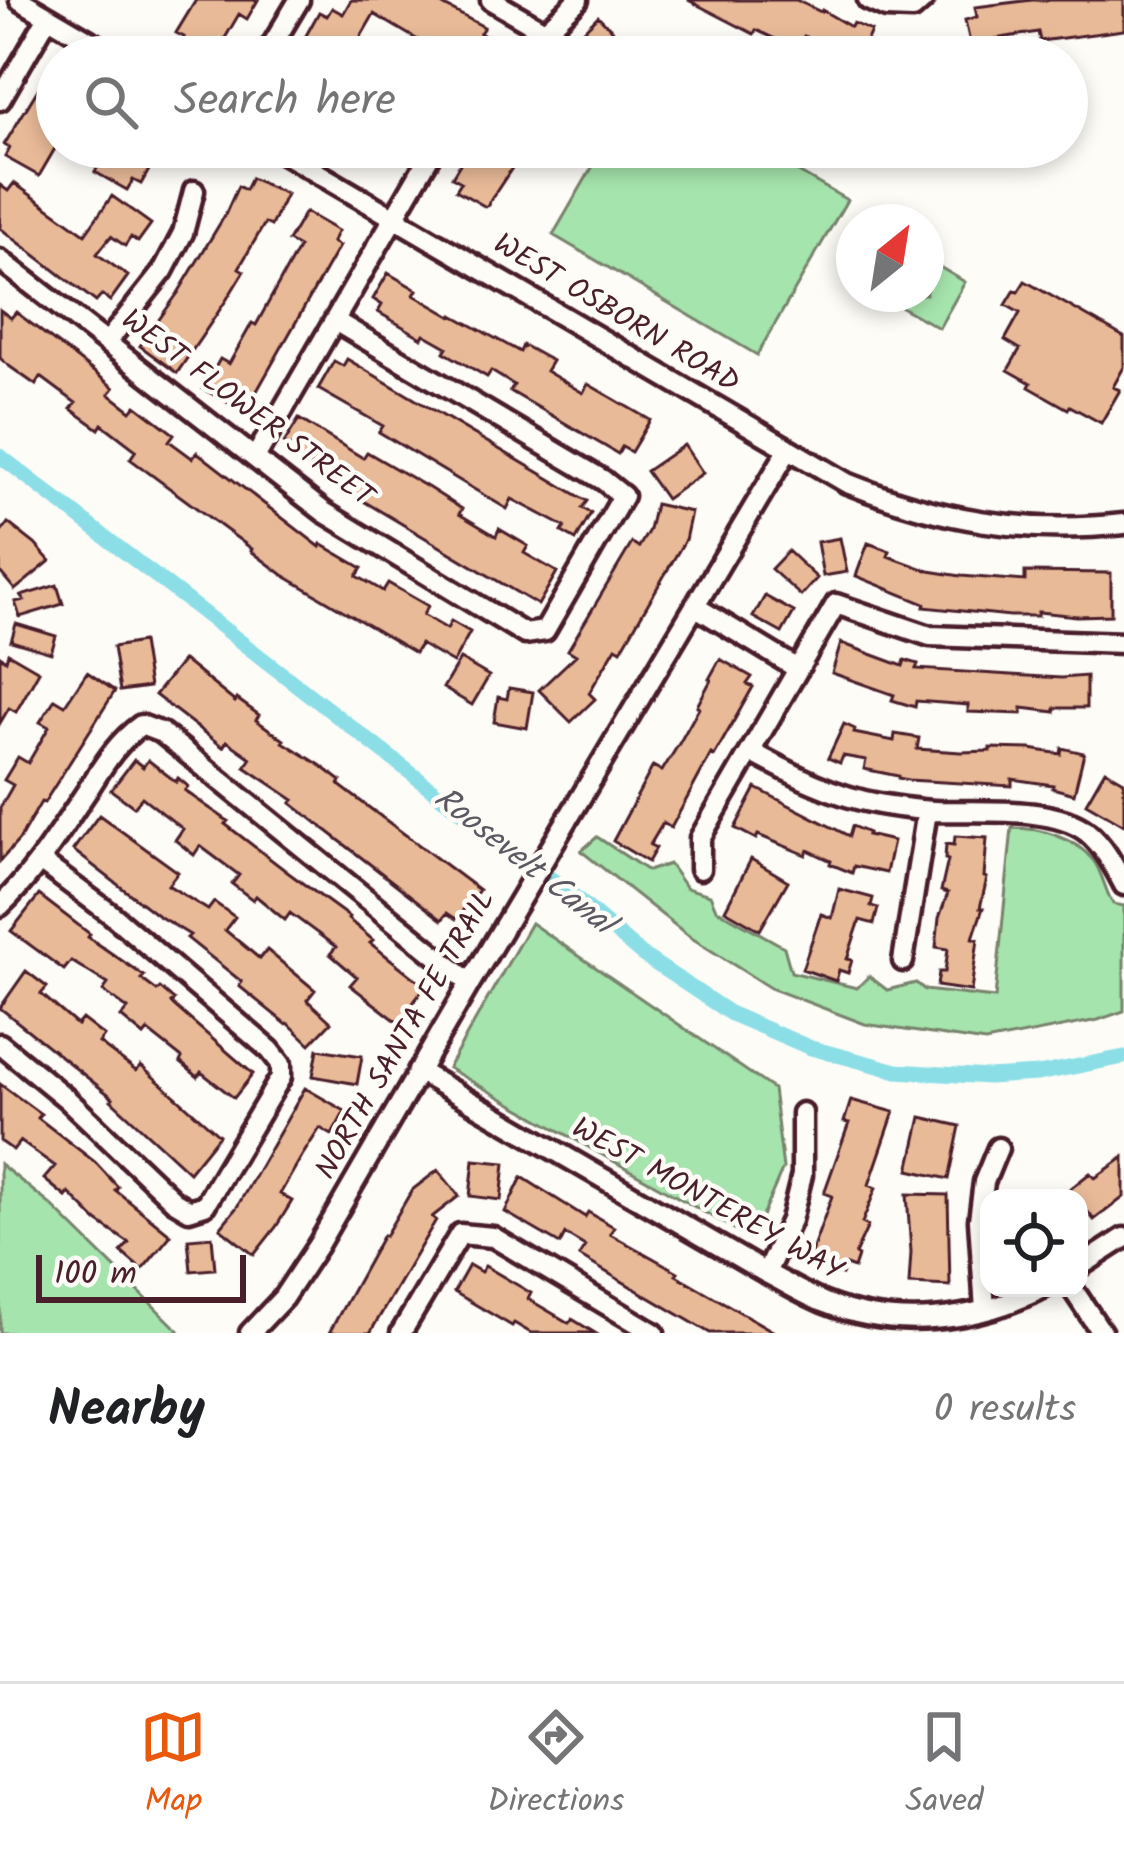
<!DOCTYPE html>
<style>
:root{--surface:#fff;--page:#f6f6f6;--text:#202124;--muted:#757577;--line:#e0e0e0;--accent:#ea580c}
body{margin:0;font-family:Kalam,sans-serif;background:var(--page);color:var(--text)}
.controls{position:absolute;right:36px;bottom:36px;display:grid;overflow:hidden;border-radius:24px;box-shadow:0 6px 18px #0003}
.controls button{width:108px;height:108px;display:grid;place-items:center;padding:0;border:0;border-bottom:3px solid var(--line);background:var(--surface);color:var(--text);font:60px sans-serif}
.compass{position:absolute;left:836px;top:204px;width:108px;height:108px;border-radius:50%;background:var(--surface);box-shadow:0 6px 18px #0003;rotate:30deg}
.scale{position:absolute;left:36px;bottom:30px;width:210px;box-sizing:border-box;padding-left:12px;border:6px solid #4a1f2b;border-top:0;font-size:33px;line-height:42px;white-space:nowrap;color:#4a1f2b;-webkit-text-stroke:9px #fdfcf7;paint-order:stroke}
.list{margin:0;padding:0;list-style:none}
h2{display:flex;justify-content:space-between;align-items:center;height:156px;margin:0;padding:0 48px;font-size:51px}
h2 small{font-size:39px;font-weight:400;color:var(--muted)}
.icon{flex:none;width:66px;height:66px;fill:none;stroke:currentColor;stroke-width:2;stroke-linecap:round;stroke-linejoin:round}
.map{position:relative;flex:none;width:1124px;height:1333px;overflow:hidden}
.search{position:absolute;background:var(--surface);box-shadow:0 6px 18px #0003;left:36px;right:36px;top:36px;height:132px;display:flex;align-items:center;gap:30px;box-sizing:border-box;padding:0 42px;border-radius:66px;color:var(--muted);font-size:45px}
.sheet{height:348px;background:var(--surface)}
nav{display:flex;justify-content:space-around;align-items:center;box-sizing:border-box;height:168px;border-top:3px solid var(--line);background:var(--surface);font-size:33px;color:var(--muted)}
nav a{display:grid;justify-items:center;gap:6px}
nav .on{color:var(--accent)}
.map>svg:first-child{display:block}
</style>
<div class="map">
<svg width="1124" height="1333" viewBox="0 0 1124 1333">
<rect width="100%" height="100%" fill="#fdfcf7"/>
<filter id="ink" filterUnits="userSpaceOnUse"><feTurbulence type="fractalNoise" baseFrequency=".00833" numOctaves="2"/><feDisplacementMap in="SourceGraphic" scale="24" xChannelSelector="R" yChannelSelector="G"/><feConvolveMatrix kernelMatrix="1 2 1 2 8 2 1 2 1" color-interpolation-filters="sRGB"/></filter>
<g filter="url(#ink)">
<path fill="#a5e4ac" stroke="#78826c" stroke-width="3" d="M 604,147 L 755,147 L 847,200 L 757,355 L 553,235 Z
M 926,259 L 965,282 L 939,328 L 878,294 L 926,294 Z
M 1012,828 C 1040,828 1074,837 1093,860 C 1102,871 1105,891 1113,904 L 1124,906 L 1124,1011 L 1098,1020 L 985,1042 L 865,1024 L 770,988 L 690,937 L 581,851 L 597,837 L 648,871 L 669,864 L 686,888 L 710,895 L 716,909 L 784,947 L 791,972 L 857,988 L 869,976 L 887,990 L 916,983 L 925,990 L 995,998 Z
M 531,923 L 773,1089 L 783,1168 L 752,1239 L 448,1068 Z
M 0,1164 L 51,1205 L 181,1333 L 0,1333 Z"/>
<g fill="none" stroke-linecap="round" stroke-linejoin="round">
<path stroke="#8cdee6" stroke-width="15" d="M 0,456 L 517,855 L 568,891 L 641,954 L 731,1014 L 811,1048 L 897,1071 L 988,1077 L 1038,1074 L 1124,1057"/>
</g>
<path fill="#e8ba98" stroke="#4a1f2b" stroke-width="3" d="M 196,0 L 258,0 L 247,19 L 239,14 L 214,57 L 199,57 L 179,45 L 184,37 L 176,33 Z
M 351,0 L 433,0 L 484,27 L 480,33 L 488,38 L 477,57 L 408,57 L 418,40 L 374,14 L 349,57 L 305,57 L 311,46 L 303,41 L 319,12 L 327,16 L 332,8 L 343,14 Z
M 688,0 L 796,0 L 821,12 L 822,10 L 851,27 L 853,23 L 871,31 L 866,42 L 875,46 L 870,57 L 840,57 L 804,36 L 797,49 L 756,30 L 754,34 Z
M 1032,0 L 1124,0 L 1124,30 L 1040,41 L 1038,32 L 970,43 L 965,20 L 977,17 L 975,7 Z
M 598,16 L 623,41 L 606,57 L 557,57 Z
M 57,58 L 57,145 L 39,176 L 5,157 L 10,148 L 4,145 Z
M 109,147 L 162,147 L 141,184 L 133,180 L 127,190 L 95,172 Z
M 485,147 L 525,147 L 511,163 L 514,165 L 486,207 L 456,190 L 461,182 L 452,177 L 469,149 L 481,155 Z
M 251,178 L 286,194 L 271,226 L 265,223 L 239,268 L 244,271 L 227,299 L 177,373 L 140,346 L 178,293 L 225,215 L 238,186 L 245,190 Z
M 14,183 L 85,234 L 112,196 L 151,224 L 138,242 L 131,237 L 125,246 L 111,236 L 97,254 L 128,276 L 110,301 L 102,295 L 96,302 L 0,228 L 0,185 L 8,191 Z
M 305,212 L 338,231 L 332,242 L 339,246 L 245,412 L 203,389 L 220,359 L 229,364 L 252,323 L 256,325 L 299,247 L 288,241 Z
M 388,273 L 417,290 L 414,295 L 452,317 L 453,315 L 520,352 L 523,345 L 552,361 L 546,371 L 583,393 L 588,384 L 650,420 L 631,452 L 622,447 L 618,454 L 510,391 L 514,385 L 491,371 L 487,377 L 444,352 L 447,347 L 424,334 L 422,338 L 378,312 L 382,305 L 373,299 Z
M 1025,281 L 1124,337 L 1124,367 L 1113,387 L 1120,390 L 1101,423 L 1070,406 L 1068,409 L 1029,387 L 1031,383 L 1008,370 L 1020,349 L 1005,340 L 1020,313 L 1006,305 L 1015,290 L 1018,292 Z
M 0,310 L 11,318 L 16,312 L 94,372 L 114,388 L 109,394 L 131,411 L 136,405 L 174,434 L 169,441 L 192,458 L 197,452 L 320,547 L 321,544 L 362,568 L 357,576 L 383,591 L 388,583 L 428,606 L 423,615 L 447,629 L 451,621 L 470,632 L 453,663 L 420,644 L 415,653 L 283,575 L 251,551 L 252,549 L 130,459 L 136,450 L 102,424 L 99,429 L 71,409 L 76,403 L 41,377 L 36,385 L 9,366 L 0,358 Z
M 347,359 L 587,501 L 582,508 L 591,513 L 576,540 L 562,532 L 565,527 L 512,499 L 507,509 L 477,491 L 379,432 L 383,426 L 318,389 L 334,361 L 343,366 Z
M 299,419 L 363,458 L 367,452 L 429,488 L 462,509 L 459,514 L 496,536 L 499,529 L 528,546 L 524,553 L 557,572 L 538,605 L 313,471 L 315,468 L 291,454 L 294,449 L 284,443 Z
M 684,445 L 703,473 L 666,499 L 646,471 Z
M 655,504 L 691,512 L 685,540 L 621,650 L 616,647 L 589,693 L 595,699 L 571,722 L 539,690 L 576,655 L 568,650 L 632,543 L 639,547 L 649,530 Z
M 8,523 L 35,544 L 50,561 L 15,590 L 0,572 L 0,534 Z
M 840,538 L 847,572 L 823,576 L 817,542 Z
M 868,543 L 890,551 L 888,556 L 929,571 L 961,576 L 1025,581 L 1025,572 L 1111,573 L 1111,615 L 1077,616 L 1038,612 L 1038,616 L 1010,616 L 924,607 L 925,604 L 856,576 Z
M 788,551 L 817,578 L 801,596 L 771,569 Z
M 57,585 L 63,604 L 20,617 L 15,602 L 24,600 L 21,596 Z
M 765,596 L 794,612 L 782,633 L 753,617 Z
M 16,624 L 56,636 L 51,653 L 11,641 Z
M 142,642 L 149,687 L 120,691 L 113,647 Z
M 841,643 L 903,666 L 905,660 L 918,664 L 916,669 L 1061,678 L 1086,676 L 1086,708 L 1055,708 L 1055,712 L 1022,708 L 1022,714 L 968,712 L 968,705 L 916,701 L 915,707 L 892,700 L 894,695 L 832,673 Z
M 8,653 L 39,671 L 16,712 L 9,708 L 0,723 L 0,656 L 6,660 Z
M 460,659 L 489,676 L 472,705 L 443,688 Z
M 720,659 L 752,677 L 747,684 L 753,687 L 714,756 L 711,754 L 671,828 L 663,823 L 650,845 L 656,848 L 648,862 L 613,841 L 653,766 L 662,771 L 680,742 L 699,708 L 697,706 L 711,680 L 709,679 Z
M 183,660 L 235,702 L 237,699 L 259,715 L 256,720 L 284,740 L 283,742 L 320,765 L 341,781 L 339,785 L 479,890 L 456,919 L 447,913 L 442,920 L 291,803 L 294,800 L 245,767 L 251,758 L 227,741 L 223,747 L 155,695 Z
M 87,672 L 115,691 L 44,803 L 41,802 L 19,840 L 0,861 L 0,808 L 13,785 L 4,780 L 18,757 L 28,763 L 49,727 L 40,722 L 55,699 L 65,705 Z
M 509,688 L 533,692 L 527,728 L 494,722 L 498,697 L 507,699 Z
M 844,724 L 855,729 L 854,733 L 894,741 L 895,734 L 919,738 L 917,749 L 961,752 L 990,751 L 990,748 L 1030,749 L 1061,754 L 1062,748 L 1084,753 L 1074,794 L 1052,788 L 1053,785 L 1012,779 L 1012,786 L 908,780 L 898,778 L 898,776 L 864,769 L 866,760 L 843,756 L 840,763 L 828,758 Z
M 134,760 L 143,767 L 148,760 L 176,782 L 178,778 L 188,786 L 185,791 L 228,821 L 225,824 L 290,874 L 349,917 L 348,919 L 373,940 L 370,943 L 425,986 L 399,1023 L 350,985 L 357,977 L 330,954 L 336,947 L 290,913 L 285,920 L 256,896 L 253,900 L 232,884 L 239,875 L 200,846 L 194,855 L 175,840 L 183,829 L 142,797 L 134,807 L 111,790 Z
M 1105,770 L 1124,781 L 1124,825 L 1086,803 Z
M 756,788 L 849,836 L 852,826 L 868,833 L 867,835 L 893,841 L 886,873 L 854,866 L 852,873 L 830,864 L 831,861 L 808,850 L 806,855 L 758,835 L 756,839 L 735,828 Z
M 99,815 L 178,872 L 168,885 L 208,910 L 214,902 L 235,917 L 225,930 L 260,959 L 267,950 L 315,990 L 307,1000 L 331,1022 L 310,1044 L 288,1023 L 286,1024 L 239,986 L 242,982 L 187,938 L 190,935 L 157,915 L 73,850 Z
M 955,836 L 987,838 L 984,877 L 987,878 L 980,908 L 983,908 L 973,938 L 978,939 L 971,991 L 937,986 L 939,972 L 945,972 L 948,949 L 936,947 L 939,918 L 948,893 L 941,891 L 948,860 L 945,859 L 946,844 L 954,845 Z
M 751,859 L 788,881 L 760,930 L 725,910 Z
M 839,889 L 873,898 L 871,906 L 878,908 L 874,924 L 860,920 L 847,959 L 852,960 L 848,973 L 839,970 L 836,981 L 802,969 L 821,914 L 832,918 Z
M 39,895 L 90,934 L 88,937 L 144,976 L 141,979 L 157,991 L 160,988 L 174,1000 L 171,1003 L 253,1074 L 234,1098 L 201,1072 L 198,1077 L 180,1062 L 182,1058 L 148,1031 L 144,1036 L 121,1017 L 128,1009 L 103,991 L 108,984 L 71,961 L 64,970 L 11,931 Z
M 26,971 L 47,987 L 41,994 L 77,1025 L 82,1019 L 104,1036 L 99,1043 L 136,1071 L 141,1066 L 219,1135 L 189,1172 L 111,1100 L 113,1098 L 0,1008 Z
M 318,1049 L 362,1056 L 357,1084 L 313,1076 Z
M 0,1084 L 41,1114 L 38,1118 L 95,1162 L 118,1187 L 115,1190 L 171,1235 L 142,1270 L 121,1252 L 129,1243 L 97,1221 L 69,1193 L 66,1197 L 44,1179 L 55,1166 L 20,1141 L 13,1150 L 0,1141 Z
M 305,1088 L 345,1111 L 332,1135 L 320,1128 L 302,1156 L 280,1194 L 292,1201 L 276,1227 L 254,1255 L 220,1228 L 237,1207 Z
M 851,1100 L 894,1112 L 869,1185 L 876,1188 L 862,1223 L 868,1226 L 855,1254 L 858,1256 L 854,1268 L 846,1265 L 842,1275 L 808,1262 L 832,1196 L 824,1193 L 849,1123 L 844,1122 Z
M 921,1117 L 960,1126 L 949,1179 L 909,1170 Z
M 1124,1157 L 1124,1197 L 1094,1220 L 1070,1189 L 1090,1173 L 1095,1178 Z
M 474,1160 L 505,1163 L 501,1200 L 470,1196 Z
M 438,1170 L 459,1196 L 432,1217 L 436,1220 L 370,1333 L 329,1333 L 383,1235 L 385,1236 L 412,1190 Z
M 522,1177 L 585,1217 L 588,1212 L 614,1227 L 610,1234 L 678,1272 L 676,1275 L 776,1333 L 710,1333 L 579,1256 L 585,1246 L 565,1234 L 560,1244 L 505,1212 Z
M 907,1194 L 948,1195 L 950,1286 L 909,1284 L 911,1252 Z
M 212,1237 L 215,1269 L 191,1271 L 188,1239 Z
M 469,1265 L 481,1272 L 485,1266 L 531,1293 L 528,1299 L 569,1323 L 572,1319 L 595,1333 L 531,1333 L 514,1323 L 512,1326 L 454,1292 Z"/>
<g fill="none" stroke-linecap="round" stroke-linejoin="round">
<g stroke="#4a1f2b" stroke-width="27">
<path id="minor" d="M 20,0 L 117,57
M 491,0 L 546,32
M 868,0 L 886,8 L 913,9 L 923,0
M 265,57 L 299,0
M 518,57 L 578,0
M 0,100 L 48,17
M 273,147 L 847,483 C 939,520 1025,535 1124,524
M 0,260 L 324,512 L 525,634 L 545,631 L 623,496 L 603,480 L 335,321
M 108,341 L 163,271 L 183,233 L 194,191
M 256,456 L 435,147
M 696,607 L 798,669
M 751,752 C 792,774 833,796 879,804 C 897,807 916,810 934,811 C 978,813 1052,805 1087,832 C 1104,846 1114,866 1124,885
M 700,869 L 700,838 L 836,604 L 930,636 L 1124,643
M 0,906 C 35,873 60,831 87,791 C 103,766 116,743 141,725 L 162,733 L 470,983
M 903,961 L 927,811
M 0,1044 L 67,1099 L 174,1201 L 189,1210 L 205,1205 L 281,1077 L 281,1064 L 270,1050 L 111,914 L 40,861
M 418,1071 L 766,1273 C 786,1283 805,1295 825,1303 C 895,1331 976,1322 1043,1288
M 1079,1267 L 1124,1238
M 766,1273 L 791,1220 L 802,1175 L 802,1113
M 1072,1288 L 1102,1333
M 985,1310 L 979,1220 L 984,1182 L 998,1148
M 250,1333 L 283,1298 L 318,1245 L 470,983 L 788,450
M 401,1333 L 460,1234 L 493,1237 L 654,1333"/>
</g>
<use href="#minor" stroke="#fdfcf7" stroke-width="18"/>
</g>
</g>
<g text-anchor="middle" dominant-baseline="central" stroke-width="9" stroke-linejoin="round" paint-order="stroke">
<g font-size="30" fill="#4a1f2b" stroke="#fdfcf7">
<text transform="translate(616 314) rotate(31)">WEST OSBORN ROAD</text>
<text transform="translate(247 409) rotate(37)">WEST FLOWER STREET</text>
<text transform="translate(406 1035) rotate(-60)">NORTH SANTA FE TRAIL</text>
<text transform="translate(707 1200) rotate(29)">WEST MONTEREY WAY</text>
</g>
<g font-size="33" font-style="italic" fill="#5e5863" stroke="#fdfcf7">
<text transform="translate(523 862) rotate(38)">Roosevelt Canal</text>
</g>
</g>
</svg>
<div class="controls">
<button><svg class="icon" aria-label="locate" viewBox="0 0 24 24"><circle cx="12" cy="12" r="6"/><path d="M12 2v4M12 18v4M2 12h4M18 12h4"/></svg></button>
</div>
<svg class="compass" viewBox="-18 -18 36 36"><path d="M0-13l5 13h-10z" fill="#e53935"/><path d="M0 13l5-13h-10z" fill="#757577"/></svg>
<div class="scale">100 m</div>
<div class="search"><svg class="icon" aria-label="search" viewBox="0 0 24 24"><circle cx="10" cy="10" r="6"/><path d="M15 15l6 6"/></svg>Search here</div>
</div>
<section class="sheet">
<h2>Nearby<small>0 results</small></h2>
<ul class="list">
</ul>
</section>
<nav>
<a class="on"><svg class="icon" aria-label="map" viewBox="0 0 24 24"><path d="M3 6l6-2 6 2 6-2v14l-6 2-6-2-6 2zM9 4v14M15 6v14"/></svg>Map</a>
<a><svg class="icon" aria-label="directions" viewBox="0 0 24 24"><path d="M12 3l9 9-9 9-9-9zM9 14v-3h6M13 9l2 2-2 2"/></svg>Directions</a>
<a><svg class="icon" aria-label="saved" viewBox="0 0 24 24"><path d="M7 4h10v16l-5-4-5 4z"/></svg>Saved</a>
</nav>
